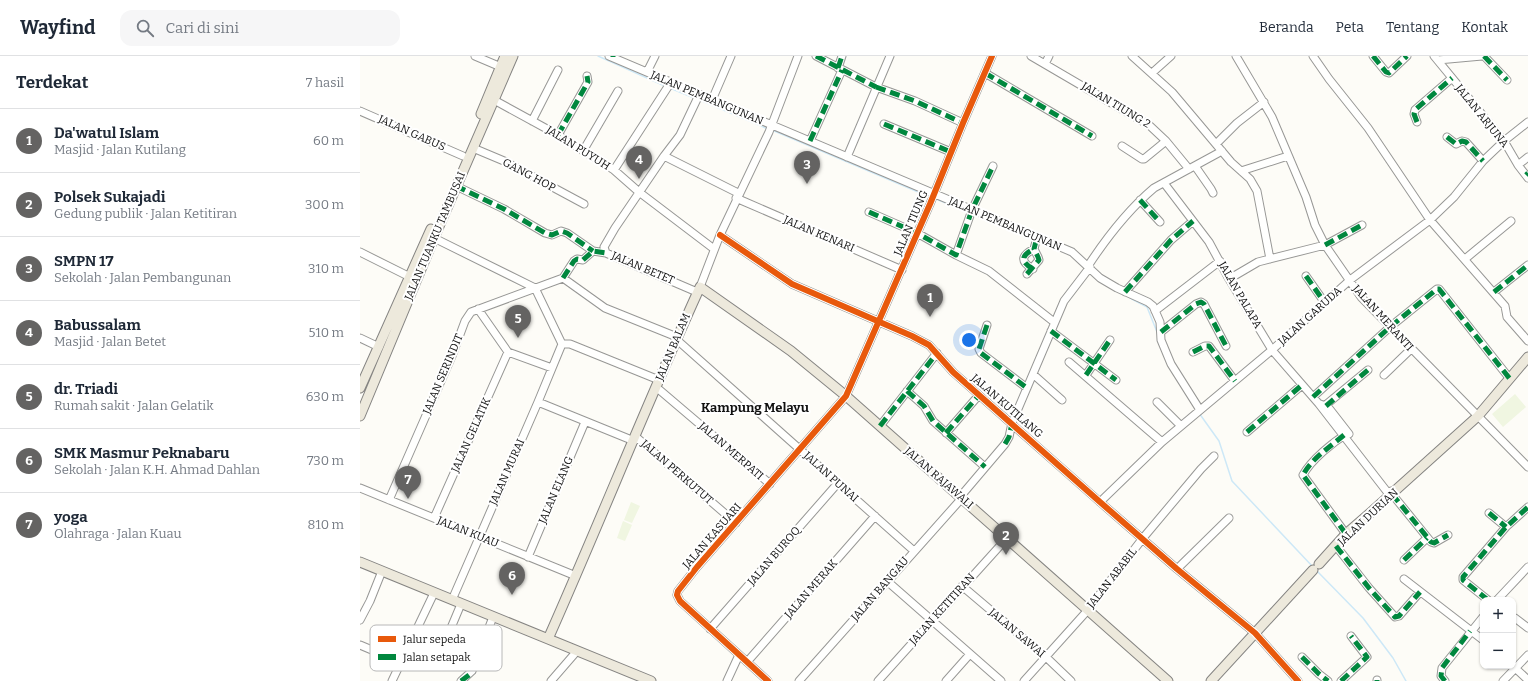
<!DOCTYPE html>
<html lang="id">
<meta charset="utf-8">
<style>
:root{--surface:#fff;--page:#f6f6f7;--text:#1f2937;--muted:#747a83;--line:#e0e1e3;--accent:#646362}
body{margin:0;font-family:Bitter,serif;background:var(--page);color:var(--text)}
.controls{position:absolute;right:12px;bottom:12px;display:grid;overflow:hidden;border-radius:8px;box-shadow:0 1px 3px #0004}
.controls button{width:36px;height:36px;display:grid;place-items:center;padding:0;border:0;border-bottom:1px solid var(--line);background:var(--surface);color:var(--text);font:20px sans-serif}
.you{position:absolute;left:609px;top:284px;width:14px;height:14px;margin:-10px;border:3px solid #fff;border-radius:50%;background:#1a73e8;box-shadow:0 0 0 6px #1a73e833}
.badge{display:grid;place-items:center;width:26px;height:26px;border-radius:50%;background:var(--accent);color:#fff;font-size:13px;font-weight:700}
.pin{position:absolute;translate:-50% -33px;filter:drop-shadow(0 1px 2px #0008)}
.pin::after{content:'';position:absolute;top:21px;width:14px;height:12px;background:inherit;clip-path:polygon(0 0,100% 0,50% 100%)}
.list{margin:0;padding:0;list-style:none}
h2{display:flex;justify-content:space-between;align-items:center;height:52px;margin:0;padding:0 16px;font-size:17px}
h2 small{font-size:13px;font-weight:400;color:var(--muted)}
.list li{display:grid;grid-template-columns:26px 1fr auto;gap:12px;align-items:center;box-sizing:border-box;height:64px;padding:0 16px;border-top:1px solid var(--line)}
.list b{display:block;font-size:15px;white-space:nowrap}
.list p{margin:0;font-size:13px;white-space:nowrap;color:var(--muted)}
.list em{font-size:13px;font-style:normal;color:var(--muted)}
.icon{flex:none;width:22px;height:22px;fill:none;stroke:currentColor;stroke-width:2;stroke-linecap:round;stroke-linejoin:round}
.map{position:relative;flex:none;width:1168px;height:625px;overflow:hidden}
header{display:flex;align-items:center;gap:24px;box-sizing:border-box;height:56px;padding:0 20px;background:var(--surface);border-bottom:1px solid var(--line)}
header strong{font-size:19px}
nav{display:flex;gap:22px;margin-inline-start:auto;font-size:14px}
.search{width:280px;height:36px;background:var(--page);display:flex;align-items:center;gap:10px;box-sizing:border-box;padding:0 14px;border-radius:12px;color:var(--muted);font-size:15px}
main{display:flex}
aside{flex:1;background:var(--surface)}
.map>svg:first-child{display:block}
</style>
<header>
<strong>Wayfind</strong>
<div class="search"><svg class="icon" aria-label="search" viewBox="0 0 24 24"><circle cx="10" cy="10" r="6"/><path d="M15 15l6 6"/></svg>Cari di sini</div>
<nav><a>Beranda</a><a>Peta</a><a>Tentang</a><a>Kontak</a></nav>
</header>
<main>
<aside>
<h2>Terdekat<small>7 hasil</small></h2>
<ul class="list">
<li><span class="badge">1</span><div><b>Da'watul Islam</b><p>Masjid · Jalan Kutilang</p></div><em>60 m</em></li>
<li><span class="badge">2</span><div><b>Polsek Sukajadi</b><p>Gedung publik · Jalan Ketitiran</p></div><em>300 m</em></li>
<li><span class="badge">3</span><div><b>SMPN 17</b><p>Sekolah · Jalan Pembangunan</p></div><em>310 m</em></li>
<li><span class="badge">4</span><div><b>Babussalam</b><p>Masjid · Jalan Betet</p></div><em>510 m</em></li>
<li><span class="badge">5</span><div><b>dr. Triadi</b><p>Rumah sakit · Jalan Gelatik</p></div><em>630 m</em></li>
<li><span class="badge">6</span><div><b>SMK Masmur Peknabaru</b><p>Sekolah · Jalan K.H. Ahmad Dahlan</p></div><em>730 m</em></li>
<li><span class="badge">7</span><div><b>yoga</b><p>Olahraga · Jalan Kuau</p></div><em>810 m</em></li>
</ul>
</aside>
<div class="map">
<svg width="1168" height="625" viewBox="0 0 1168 625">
<rect width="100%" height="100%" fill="#fdfcf7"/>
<path fill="#f0f6e1" d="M 1155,338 L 1166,351 L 1143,371 L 1132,358 Z
M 271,446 L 280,450 L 272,467 L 264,464 Z
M 263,465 L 272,469 L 265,485 L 257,482 Z"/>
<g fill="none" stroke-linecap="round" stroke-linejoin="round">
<path stroke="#cde8f7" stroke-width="1.5" d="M 238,0 L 305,30
M 310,32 L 334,42
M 340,44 L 408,73
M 412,74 L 570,141
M 574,142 L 609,157
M 613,158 L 654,175
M 770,242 L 787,251 L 797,276
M 839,357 L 859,385 L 872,425 L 953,511
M 957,515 L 1003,562 L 1033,602 L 1046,625"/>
<g stroke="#979795" stroke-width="9">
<path id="minor" d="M 115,0 L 141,11
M 249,0 L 712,196 L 740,222 L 757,232 L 788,246 L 793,250 L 800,266 L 801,284 L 811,308 L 840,354
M 456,0 L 516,31
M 671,0 L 789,69 L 806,85 L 829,113
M 772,0 L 812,36 L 871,106 L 890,123 L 897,135 L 910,203
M 876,0 L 912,61 L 946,141 L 955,169 L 965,189 L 1001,241 L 1168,411
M 953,0 L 969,23 L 1008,72 L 1070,164 L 1145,250 L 1147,261 L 1168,285
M 1013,0 L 1026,16 L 1029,17 L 1047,0
M 1074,0 L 1144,85 L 1158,109 L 1168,122
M 1124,0 L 1147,24
M 1078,4 L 1122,0
M 685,8 L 689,0
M 478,12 L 482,0
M 287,16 L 295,0
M 625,17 L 732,80
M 792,17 L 811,0
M 516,31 L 555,45 L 603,67
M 134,44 L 198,79 L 254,114 L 279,136 L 354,193
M 352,44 L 371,0
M 0,55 L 103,100
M 172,65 L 198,14
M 1057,66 L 1054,58 L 1055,54 L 1092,22
M 524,68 L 591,96
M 198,79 L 228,26 L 227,20
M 1087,81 L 1096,88 L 1102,85 L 1106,86 L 1123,105
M 450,85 L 482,14
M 856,88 L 877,67 L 904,46
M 762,90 L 782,103 L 784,103 L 806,85
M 113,92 L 144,105 L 224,148
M 223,95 L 258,35
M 304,100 L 378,137
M 487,101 L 530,0
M 1158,109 L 1168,101
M 835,110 L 851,133 L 853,137
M 254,114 L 311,26
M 881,115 L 928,100
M 804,127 L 849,186 L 869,223 L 912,294 L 959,348 L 1028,437 L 1032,438
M 96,130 L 144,153 L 185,177 L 192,179 L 201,175 L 207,177 L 233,195
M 376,142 L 542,214
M 780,144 L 800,166
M 509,156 L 557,177 L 596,199 L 629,215 L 694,266
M 360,179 L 432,228 L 552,280 L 569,289 L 593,316 L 740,446 L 817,513 L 895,577 L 938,625
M 74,182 L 175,232 L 202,288
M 0,196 L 50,221
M 596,199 L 612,154 L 633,110
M 1105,203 L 1151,165
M 728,210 C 747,181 768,154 794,132 L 862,95
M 673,213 C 659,205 662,199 674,193
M 667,218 L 679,204 L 678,201 L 674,193 L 677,181
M 946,220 L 965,247
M 203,222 L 214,205 L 217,203 L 223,204 L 233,195 L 246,197
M 869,223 L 898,206 L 965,189 L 1002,169
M 340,231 L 360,179 L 409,76 L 438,0
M 337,236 L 246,197 L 244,191 L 255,172 L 304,100 L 320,79 L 339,39
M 765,236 L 811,184 L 833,165
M 1134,236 L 1168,209
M 118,253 L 148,296 L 192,312
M 795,255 L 860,205
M 627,269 L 619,293 L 621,297 L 667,332
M 691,275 L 756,324
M 801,276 L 836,248 L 841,246 L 844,248 L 866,290
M 0,282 L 19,291
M 316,283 L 554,495
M 202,288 L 210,288 L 299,324
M 833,296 L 845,290 L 849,290 L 875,325
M 709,306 L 802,386
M 674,319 L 702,344
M 726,319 L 750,284
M 1024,319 L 1051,293
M 296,331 L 410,428
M 547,335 L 564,350 L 573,365 L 625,411
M 953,341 L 1030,271 L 1077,233 L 1079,233 L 1150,323
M 178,346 L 274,385
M 797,346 L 821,370
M 960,348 L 968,351 L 989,378
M 962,352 L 1008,314
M 520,370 L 577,297
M 887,376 L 942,329
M 586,377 L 619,339
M 276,381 L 376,467
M 0,432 L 216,520
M 1031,435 L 1032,438 L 1071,486 L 1074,487 L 1088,479
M 600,441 L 645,388 L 649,381 L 652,367 L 704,245 L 730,211
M 29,444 L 92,300 L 105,265 L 111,256 L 203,222 L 245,252 L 317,281
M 740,446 L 802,386 L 912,294 L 990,224 L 1070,164 L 1094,141 L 1123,105 L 1144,85 L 1168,66
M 1129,457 L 1146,471
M 74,462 L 148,296
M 986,478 L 943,419 C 951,404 973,386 988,377
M 976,490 L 1009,532 L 1035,561 L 1039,560 L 1060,536
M 168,501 L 225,366
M 1044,504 L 1067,482
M 817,513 L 869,462
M 1044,523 L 1123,584
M 527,525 L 641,625
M 602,530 L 686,601 L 711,625
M 92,544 L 178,346 L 202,288
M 1128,544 L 1103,524 L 1103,521 L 1146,471 L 1168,451
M 1137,544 L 1168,511
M 1155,562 L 1168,572
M 0,564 L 10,545 L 22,515
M 350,573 L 478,427
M 88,579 L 101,548
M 0,589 L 19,597
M 942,601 L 959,618 L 968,625
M 387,606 L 515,460
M 1153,610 L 1168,624
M 1017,624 L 1017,625
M 32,625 L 74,537
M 101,625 L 112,615 L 133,561
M 191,625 L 217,595
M 367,625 L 379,599
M 408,625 L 320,545 L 317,539 L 318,535 L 337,511 L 486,340 L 570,148 L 603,67 L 632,0
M 439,625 L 602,442
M 518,625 L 647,482
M 586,625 L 610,598
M 664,625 L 727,555 L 783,482 L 841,413 L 854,400
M 981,625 L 1007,601 L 991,580
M 1085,625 L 1081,620 L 1082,612 L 1123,561
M 1143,625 L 1168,599"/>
</g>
<g stroke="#858482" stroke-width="11">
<path id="major" d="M 121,58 L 145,0
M 0,332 L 71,173
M 0,360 L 74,182 L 153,0
M 0,506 L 291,625
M 959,508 L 986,478 L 1008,459 L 1118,360 L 1168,301
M 188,583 C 240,466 287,347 340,231 L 431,295 L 486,340 L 808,625
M 851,625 L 953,514"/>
</g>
<use href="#minor" stroke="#fffffe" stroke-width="7"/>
<use href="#major" stroke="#ede9dc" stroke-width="9"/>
<path stroke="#00873e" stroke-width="5" stroke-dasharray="10 5" stroke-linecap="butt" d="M 456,0 L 516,31
M 1013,0 L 1026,16 L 1029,17 L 1047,0
M 1124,0 L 1147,24
M 253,1 L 253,0
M 478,12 L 482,0
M 625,17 L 732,80
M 516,31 L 555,45 L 603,67
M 1057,66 L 1054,58 L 1055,54 L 1092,22
M 524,68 L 591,96
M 198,79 L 228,26 L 227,20
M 1087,81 L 1096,88 L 1102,85 L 1106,86 L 1123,105
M 450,85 L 482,14
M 1166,119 L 1168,117
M 96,130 L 144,153 L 185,177 L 192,179 L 201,175 L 207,177 L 233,195
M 780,144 L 800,166
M 509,156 L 557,177 L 596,199 L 612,154 L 633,110
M 965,189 L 1002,169
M 673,213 C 659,205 662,199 674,193
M 667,218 L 679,204 L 678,201 L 674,193 L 677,181
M 946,220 L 965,247
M 203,222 L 214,205 L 217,203 L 223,204 L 233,195 L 246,197
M 765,236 L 811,184 L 833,165
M 1134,236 L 1168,209
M 627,269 L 619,293 L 621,297 L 667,332
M 691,275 L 756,324
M 801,276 L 836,248 L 841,246 L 844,248 L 866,290
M 833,296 L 845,290 L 849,290 L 875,325
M 726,319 L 750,284
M 547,335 L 564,350 L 573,365 L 625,411
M 953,341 L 1030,271 L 1077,233 L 1079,233 L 1150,323
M 966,350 L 1008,314
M 520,370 L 577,297
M 887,376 L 942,329
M 586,377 L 619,339
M 984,379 C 970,391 951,403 943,419 L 986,478
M 645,388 L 649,381 L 652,367
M 1032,438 L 1071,486 L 1074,487 L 1088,479
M 1129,457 L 1146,471
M 976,490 L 1009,532 L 1035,561 L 1039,560 L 1060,536
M 1044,504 L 1067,482
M 1128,544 L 1103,524 L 1103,521 L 1146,471 L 1168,451
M 942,601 L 959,618 L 968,625
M 1017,624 L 1017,625
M 101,625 L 109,619
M 981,625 L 1007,601 L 991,580
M 1085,625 L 1081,620 L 1082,612 L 1110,575"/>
<g stroke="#fff" stroke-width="8">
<path id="cycleway" d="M 360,179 L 432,228 L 552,280 L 569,289 L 593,316 L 740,446 L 817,513 L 895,577 L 938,625
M 408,625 L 320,545 L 317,539 L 318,535 L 337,511 L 486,340 L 570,148 L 603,67 L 632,0"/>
</g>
<use href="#cycleway" stroke="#e8590c" stroke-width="6"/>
</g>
<g text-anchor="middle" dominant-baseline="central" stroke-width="4" stroke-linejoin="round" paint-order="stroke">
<g font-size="11" fill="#111" stroke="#fff">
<text transform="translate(347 42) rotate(23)">JALAN PEMBANGUNAN</text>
<text transform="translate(756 49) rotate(31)">JALAN TIUNG 2</text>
<text transform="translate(1122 60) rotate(51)">JALAN ARJUNA</text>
<text transform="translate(52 77) rotate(24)">JALAN GABUS</text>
<text transform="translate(218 92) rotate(32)">JALAN PUYUH</text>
<text transform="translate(169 119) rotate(28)">GANG HOP</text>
<text transform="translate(551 167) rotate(-67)">JALAN TIUNG</text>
<text transform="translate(645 168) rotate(23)">JALAN PEMBANGUNAN</text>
<text transform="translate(459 178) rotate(23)">JALAN KENARI</text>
<text transform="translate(75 180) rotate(-67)">JALAN TUANKU TAMBUSAI</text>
<text transform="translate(283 212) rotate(23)">JALAN BETET</text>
<text transform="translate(880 239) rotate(60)">JALAN PALAPA</text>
<text transform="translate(950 260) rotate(-42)">JALAN GARUDA</text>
<text transform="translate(1023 262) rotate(48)">JALAN MERANTI</text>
<text transform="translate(313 291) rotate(-67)">JALAN BALAM</text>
<text transform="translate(83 318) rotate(-67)">JALAN SERINDIT</text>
<text transform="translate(647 350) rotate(41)">JALAN KUTILANG</text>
<text transform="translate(111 379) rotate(-66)">JALAN GELATIK</text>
<text transform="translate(371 395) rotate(41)">JALAN MERPATI</text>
<text transform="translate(147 416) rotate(-66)">JALAN MURAI</text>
<text transform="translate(317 416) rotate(41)">JALAN PERKUTUT</text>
<text transform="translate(471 421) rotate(42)">JALAN PUNAI</text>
<text transform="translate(579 422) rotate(41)">JALAN RAJAWALI</text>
<text transform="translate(196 434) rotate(-67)">JALAN ELANG</text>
<text transform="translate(1008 461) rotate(-43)">JALAN DURIAN</text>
<text transform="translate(108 476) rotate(22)">JALAN KUAU</text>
<text transform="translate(352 480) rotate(-49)">JALAN KASUARI</text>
<text transform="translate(414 500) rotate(-49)">JALAN BUROQ</text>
<text transform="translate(752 522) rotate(-52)">JALAN ABABIL</text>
<text transform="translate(451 533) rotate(-49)">JALAN MERAK</text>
<text transform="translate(520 533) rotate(-49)">JALAN BANGAU</text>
<text transform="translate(582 553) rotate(-48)">JALAN KETITIRAN</text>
<text transform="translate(657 577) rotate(40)">JALAN SAWAI</text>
</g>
<g font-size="13" font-weight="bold" fill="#111" stroke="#fff">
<text x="395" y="351">Kampung Melayu</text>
</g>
</g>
<rect x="10" y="569" width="132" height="46" rx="6" fill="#fff" stroke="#b8b8b8" stroke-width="1"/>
<rect x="18" y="580" width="18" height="6" fill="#e8590c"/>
<rect x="18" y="598" width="18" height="6" fill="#00873e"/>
<g font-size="11" fill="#111">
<text x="43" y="587">Jalur sepeda</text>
<text x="43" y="605">Jalan setapak</text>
</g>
</svg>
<div class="controls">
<button>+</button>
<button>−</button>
</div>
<div class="you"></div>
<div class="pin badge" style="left:570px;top:261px">1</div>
<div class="pin badge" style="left:646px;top:499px">2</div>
<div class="pin badge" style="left:447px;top:128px">3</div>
<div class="pin badge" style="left:279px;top:123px">4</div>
<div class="pin badge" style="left:158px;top:282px">5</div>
<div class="pin badge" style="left:152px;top:539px">6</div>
<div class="pin badge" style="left:48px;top:443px">7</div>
</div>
</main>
